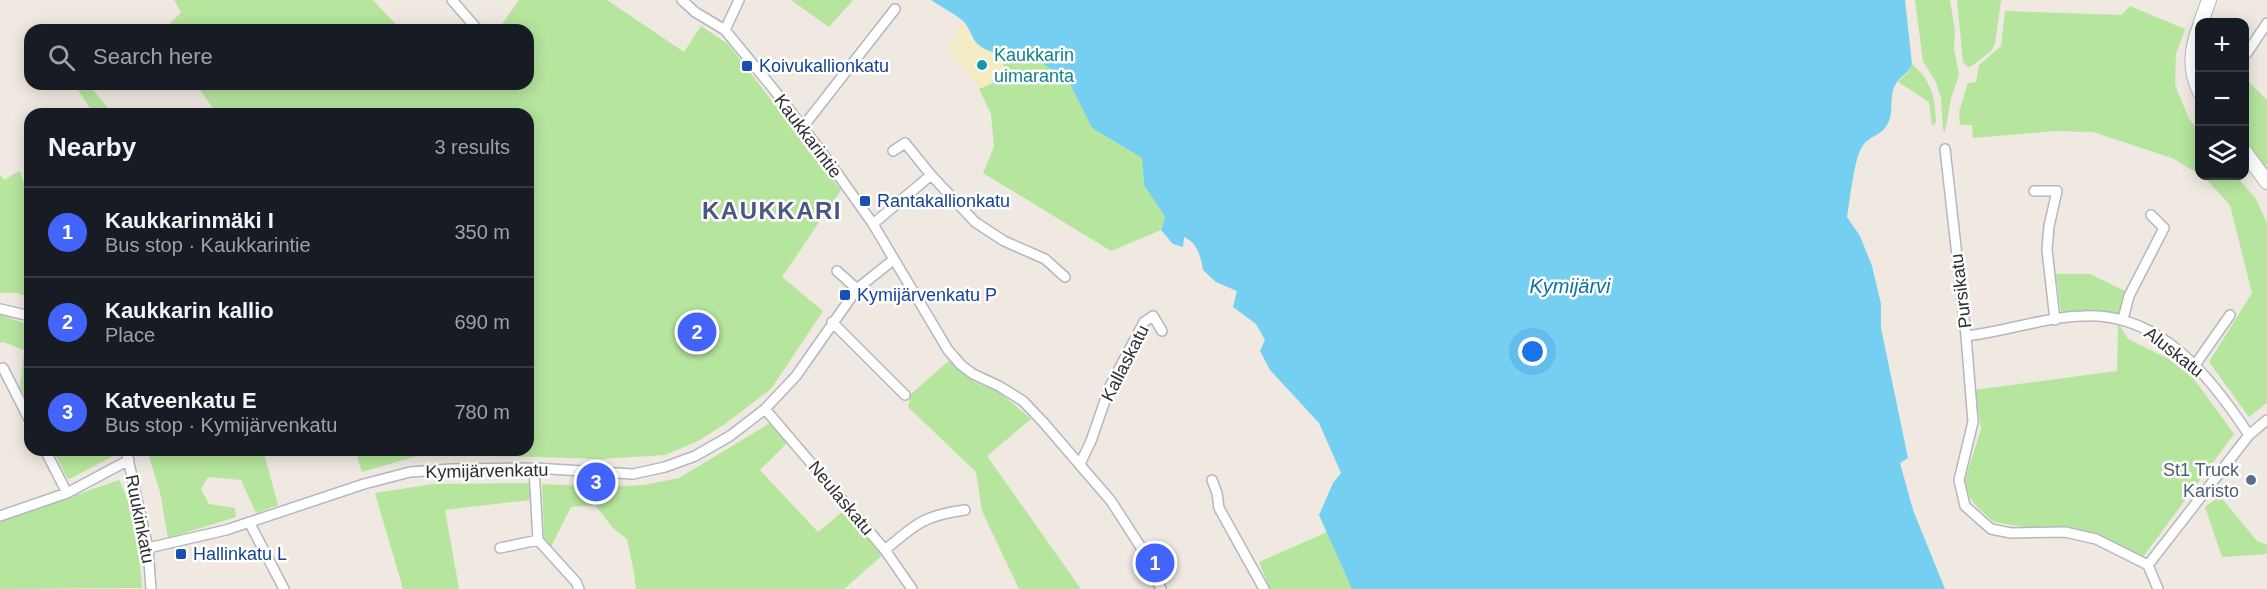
<!DOCTYPE html>
<meta charset="utf-8">
<style>
:root{--surface:#171b24;--page:#242831;--text:#f1f3f6;--muted:#9ea1a6;--line:#363941;--accent:#4264fb}
body{margin:0;font-family:Helvetica,sans-serif;background:var(--page);color:var(--text)}
.controls{position:absolute;right:18px;top:18px;display:grid;overflow:hidden;border-radius:12px;box-shadow:0 3px 15px #0003}
.controls button{width:54px;height:54px;display:grid;place-items:center;padding:0;border:0;border-bottom:2px solid var(--line);background:var(--surface);color:var(--text);font:30px sans-serif}
.you{position:absolute;left:1533px;top:352px;width:21px;height:21px;margin:-15px;border:4px solid #fff;border-radius:50%;background:#1a73e8;box-shadow:0 0 0 9px #1a73e833}
.badge{display:grid;place-items:center;width:39px;height:39px;border-radius:50%;background:var(--accent);color:#fff;font-size:20px;font-weight:700}
.pin{position:absolute;translate:-50% -50%;border:3px solid #fff;box-shadow:0 2px 6px #0006}
.list{margin:0;padding:0;list-style:none}
h2{display:flex;justify-content:space-between;align-items:center;height:78px;margin:0;padding:0 24px;font-size:26px}
h2 small{font-size:20px;font-weight:400;color:var(--muted)}
.list li{display:grid;grid-template-columns:39px 1fr auto;gap:18px;align-items:center;box-sizing:border-box;height:90px;padding:0 24px;border-top:2px solid var(--line)}
.list b{display:block;font-size:22px;white-space:nowrap}
.list p{margin:0;font-size:20px;white-space:nowrap;color:var(--muted)}
.list em{font-size:20px;font-style:normal;color:var(--muted)}
.icon{flex:none;width:33px;height:33px;fill:none;stroke:currentColor;stroke-width:2;stroke-linecap:round;stroke-linejoin:round}
.map{position:relative;flex:none;width:2267px;height:589px;overflow:hidden}
.search{position:absolute;background:var(--surface);box-shadow:0 3px 15px #0003;left:24px;top:24px;width:510px;height:66px;display:flex;align-items:center;gap:15px;box-sizing:border-box;padding:0 21px;border-radius:18px;color:var(--muted);font-size:22px}
.panel{position:absolute;background:var(--surface);box-shadow:0 3px 15px #0003;left:24px;top:108px;width:510px;height:348px;border-radius:18px}
.map>svg:first-child{display:block}
</style>
<div class="map">
<svg width="2267" height="589" viewBox="0 0 2267 589">
<rect width="100%" height="100%" fill="#efe9e1"/>
<path fill="#b6e59e" d="M 174,0 L 373,0 L 401,30 L 164,30 L 181,12 Z
M 519,0 L 607,0 L 684,52 L 701,26 L 728,44 L 841,190 L 782,277 L 823,311 L 771,389 L 725,424 L 698,441 L 665,455 L 601,459 L 424,454 L 362,472 L 355,450 L 528,450 L 528,114 L 217,114 L 196,84 L 452,84 L 458,90 L 462,84 L 528,84 L 528,30 L 498,30 Z
M 791,0 L 853,0 L 829,27 Z
M 1915,0 L 1950,0 L 1955,31 L 1954,48 L 1959,75 L 1951,98 L 1945,132 L 1943,129 L 1941,98 L 1936,82 L 1923,61 Z
M 1957,0 L 2001,0 L 1995,44 L 1991,51 L 1972,66 L 1968,67 L 1963,62 Z
M 2130,6 L 2185,29 L 2176,54 L 2175,85 L 2189,119 L 2199,131 L 2199,174 L 2172,158 L 2093,132 L 2055,131 L 1973,138 L 1972,125 L 1960,125 L 1959,112 L 1968,83 L 1976,82 L 1979,65 L 2001,46 L 2005,11 L 2122,15 Z
M 1011,54 L 1023,57 L 1033,56 L 1070,84 L 1092,128 L 1142,158 L 1144,185 L 1165,217 L 1161,230 L 1111,251 L 983,173 L 994,147 L 991,114 L 979,89 L 1008,76 L 999,55 Z
M 1912,64 C 1932,81 1935,98 1936,122 L 1932,126 L 1929,102 L 1898,82 L 1909,71 Z
M 2244,77 L 2267,100 L 2267,170 L 2245,143 Z
M 74,84 L 88,84 L 113,114 L 94,114 Z
M 20,171 L 30,203 L 30,297 L 16,293 L 0,293 L 0,175 L 4,180 Z
M 2203,176 L 2236,176 L 2256,199 L 2267,223 L 2267,403 L 2249,417 L 2209,362 L 2252,293 L 2230,205 Z
M 2056,274 L 2090,274 L 2125,291 L 2120,314 L 2097,310 L 2061,312 Z
M 0,315 L 30,325 L 30,404 L 20,388 L 24,350 L 3,342 L 0,343 Z
M 2118,323 L 2128,339 L 2169,359 L 2194,379 L 2234,434 L 2143,557 L 2102,538 L 2074,529 L 2051,526 L 2031,528 L 1994,522 L 1977,507 L 1967,494 L 1965,480 L 1981,429 L 1975,390 L 2117,371 Z
M 951,359 L 974,382 L 999,392 L 1031,419 L 987,456 L 1081,589 L 1019,589 L 982,511 L 976,472 L 908,407 L 911,394 Z
M 770,423 L 788,442 L 760,470 L 818,532 L 846,509 L 884,554 L 844,589 L 636,589 L 634,572 L 627,539 L 614,529 L 595,505 L 571,507 L 550,549 L 544,537 L 542,484 L 603,487 L 644,485 L 679,478 Z
M 53,450 L 117,450 L 113,456 L 70,479 L 67,478 Z
M 147,450 L 263,450 L 278,505 L 256,513 L 241,480 L 208,477 L 201,489 L 209,504 L 235,508 L 236,517 L 168,538 L 160,492 Z
M 119,480 C 138,519 139,546 142,588 L 0,589 L 0,521 Z
M 529,483 L 530,500 L 445,510 L 459,589 L 403,589 L 375,493 L 433,484 Z
M 2220,496 L 2257,541 L 2267,545 L 2267,554 L 2222,557 L 2205,507 Z
M 1327,532 L 1352,589 L 1270,589 L 1259,562 Z"/>
<path fill="#f3ecc5" d="M 963,21 L 976,43 L 999,55 L 1008,76 L 979,89 L 948,48 Z"/>
<path fill="#75cff0" d="M 931,0 L 1905,0 L 1912,64 C 1909,73 1902,75 1897,82 C 1889,93 1893,107 1890,118 C 1884,136 1874,133 1864,144 C 1854,155 1850,201 1847,217 L 1860,236 L 1872,266 L 1881,304 L 1881,328 L 1908,458 L 1900,463 L 1913,510 L 1945,589 L 1352,589 L 1319,515 L 1333,483 L 1341,473 L 1319,423 L 1270,370 L 1260,351 L 1265,340 L 1256,324 L 1233,307 L 1237,291 L 1216,282 L 1203,270 C 1201,257 1197,242 1184,237 L 1183,247 L 1173,244 L 1161,230 L 1165,217 L 1144,185 L 1142,158 L 1092,128 L 1070,84 L 1033,56 C 1018,58 985,55 975,41 C 971,35 969,27 963,21 C 954,13 941,7 931,0 Z"/>
<g fill="none" stroke-linecap="round" stroke-linejoin="round">
<g stroke="#b4b7c1" stroke-width="12">
<path id="street" d="M 452,0 L 478,30
M 682,0 L 695,12 L 725,30 L 775,91 L 832,166 L 873,224 L 948,350 L 961,365 L 973,374 L 999,386 L 1023,401 L 1043,422 L 1111,501 L 1142,549 L 1161,589
M 725,30 L 739,0
M 2247,53 L 2267,23
M 802,128 L 895,9
M 1945,149 L 1966,336 L 1973,422 L 1959,480 L 1965,506 L 1991,529 L 2011,533 L 2065,532 L 2096,539 L 2148,565
M 893,151 L 905,143 L 931,175
M 2034,191 L 2057,191 L 2049,226 L 2047,250 L 2055,320
M 873,224 L 931,175 L 975,222 L 1004,241 L 1045,259 L 1065,277
M 837,271 L 857,289
M 0,309 L 30,316
M 2123,319 L 2129,296 L 2164,228 L 2151,215
M 832,322 L 905,395
M 1966,336 C 2005,332 2044,317 2083,316 C 2160,312 2211,377 2249,435
M 2195,365 L 2230,315
M 3,368 L 30,421
M 765,409 L 885,550 L 912,589
M 45,450 L 67,493
M 126,450 L 148,548 L 151,589
M 1080,464 L 1091,441 L 1110,386 L 1144,322 L 1153,316 L 1162,331
M 534,468 L 538,540 L 576,582 L 579,589
M 1212,480 L 1217,493 L 1219,508 L 1264,589
M 0,516 L 67,493 L 129,460
M 249,522 L 284,589
M 148,548 L 226,530 L 364,484 L 410,472 L 451,469 L 534,468 L 633,474 L 665,467 L 695,456 L 730,436 L 765,409 L 796,376 L 857,289 L 893,260
M 500,548 L 538,540
M 885,550 C 915,524 925,515 965,510
M 2148,565 L 2249,435 L 2267,420
M 2148,565 L 2158,589"/>
</g>
<g stroke="#b4b7c1" stroke-width="16">
<path id="secondary" d="M 2201,22 L 2209,0
M 2200,26 C 2191,49 2189,70 2200,92
M 2244,151 L 2267,182"/>
</g>
<use href="#street" stroke="#fff" stroke-width="9"/>
<use href="#secondary" stroke="#fff" stroke-width="14"/>
</g>
<circle fill="#0f9aa8" stroke="#fff" stroke-width="2" cx="982" cy="65" r="6"/>
<g fill="#1a4fb4" stroke="#fff" stroke-width="2">
<rect x="741" y="60" width="12" height="12" rx="3"/>
<rect x="859" y="195" width="12" height="12" rx="3"/>
<rect x="839" y="289" width="12" height="12" rx="3"/>
<rect x="175" y="548" width="12" height="12" rx="3"/>
</g>
<circle fill="#5c6f8a" stroke="#fff" stroke-width="2" cx="2251" cy="480" r="6"/>
<g text-anchor="middle" dominant-baseline="central" stroke-width="5" stroke-linejoin="round" paint-order="stroke">
<g font-size="18" fill="#0d838f" stroke="#fff" text-anchor="start">
<text x="994" y="55">Kaukkarin<tspan x="994" dy="21">uimaranta</tspan></text>
</g>
<g font-size="18" fill="#164399" stroke="#fff" text-anchor="start">
<text x="759" y="66">Koivukallionkatu</text>
<text x="877" y="201">Rantakallionkatu</text>
<text x="857" y="295">Kymijärvenkatu P</text>
<text x="193" y="554">Hallinkatu L</text>
</g>
<g font-size="18" fill="#2e2e2e" stroke="#fff">
<text transform="translate(808 136) rotate(53)">Kaukkarintie</text>
<text transform="translate(1961 291) rotate(-97)">Pursikatu</text>
<text transform="translate(2174 352) rotate(38)">Aluskatu</text>
<text transform="translate(1125 363) rotate(-63)">Kallaskatu</text>
<text transform="translate(487 471) rotate(-1)">Kymijärvenkatu</text>
<text transform="translate(841 498) rotate(50)">Neulaskatu</text>
<text transform="translate(140 519) rotate(79)">Ruukinkatu</text>
</g>
<g font-size="18" fill="#4e5e75" stroke="#fff" text-anchor="end">
<text x="2239" y="470">St1 Truck<tspan x="2239" dy="21">Karisto</tspan></text>
</g>
<g font-size="20" font-style="italic" fill="#0d6fa3" stroke="#fff">
<text x="1570" y="286">Kymijärvi</text>
</g>
<g font-size="24" font-weight="bold" letter-spacing="1.5" fill="#4d5680" stroke="#fff">
<text x="772" y="210">KAUKKARI</text>
</g>
</g>
</svg>
<div class="controls">
<button>+</button>
<button>−</button>
<button><svg class="icon" aria-label="layers" viewBox="0 0 24 24"><path d="M12 4l9 5-9 5-9-5zM3 14l9 5 9-5"/></svg></button>
</div>
<div class="you"></div>
<div class="pin badge" style="left:1155px;top:563px">1</div>
<div class="pin badge" style="left:697px;top:332px">2</div>
<div class="pin badge" style="left:596px;top:482px">3</div>
<div class="search"><svg class="icon" aria-label="search" viewBox="0 0 24 24"><circle cx="10" cy="10" r="6"/><path d="M15 15l6 6"/></svg>Search here</div>
<section class="panel">
<h2>Nearby<small>3 results</small></h2>
<ul class="list">
<li><span class="badge">1</span><div><b>Kaukkarinmäki I</b><p>Bus stop · Kaukkarintie</p></div><em>350 m</em></li>
<li><span class="badge">2</span><div><b>Kaukkarin kallio</b><p>Place</p></div><em>690 m</em></li>
<li><span class="badge">3</span><div><b>Katveenkatu E</b><p>Bus stop · Kymijärvenkatu</p></div><em>780 m</em></li>
</ul>
</section>
</div>
